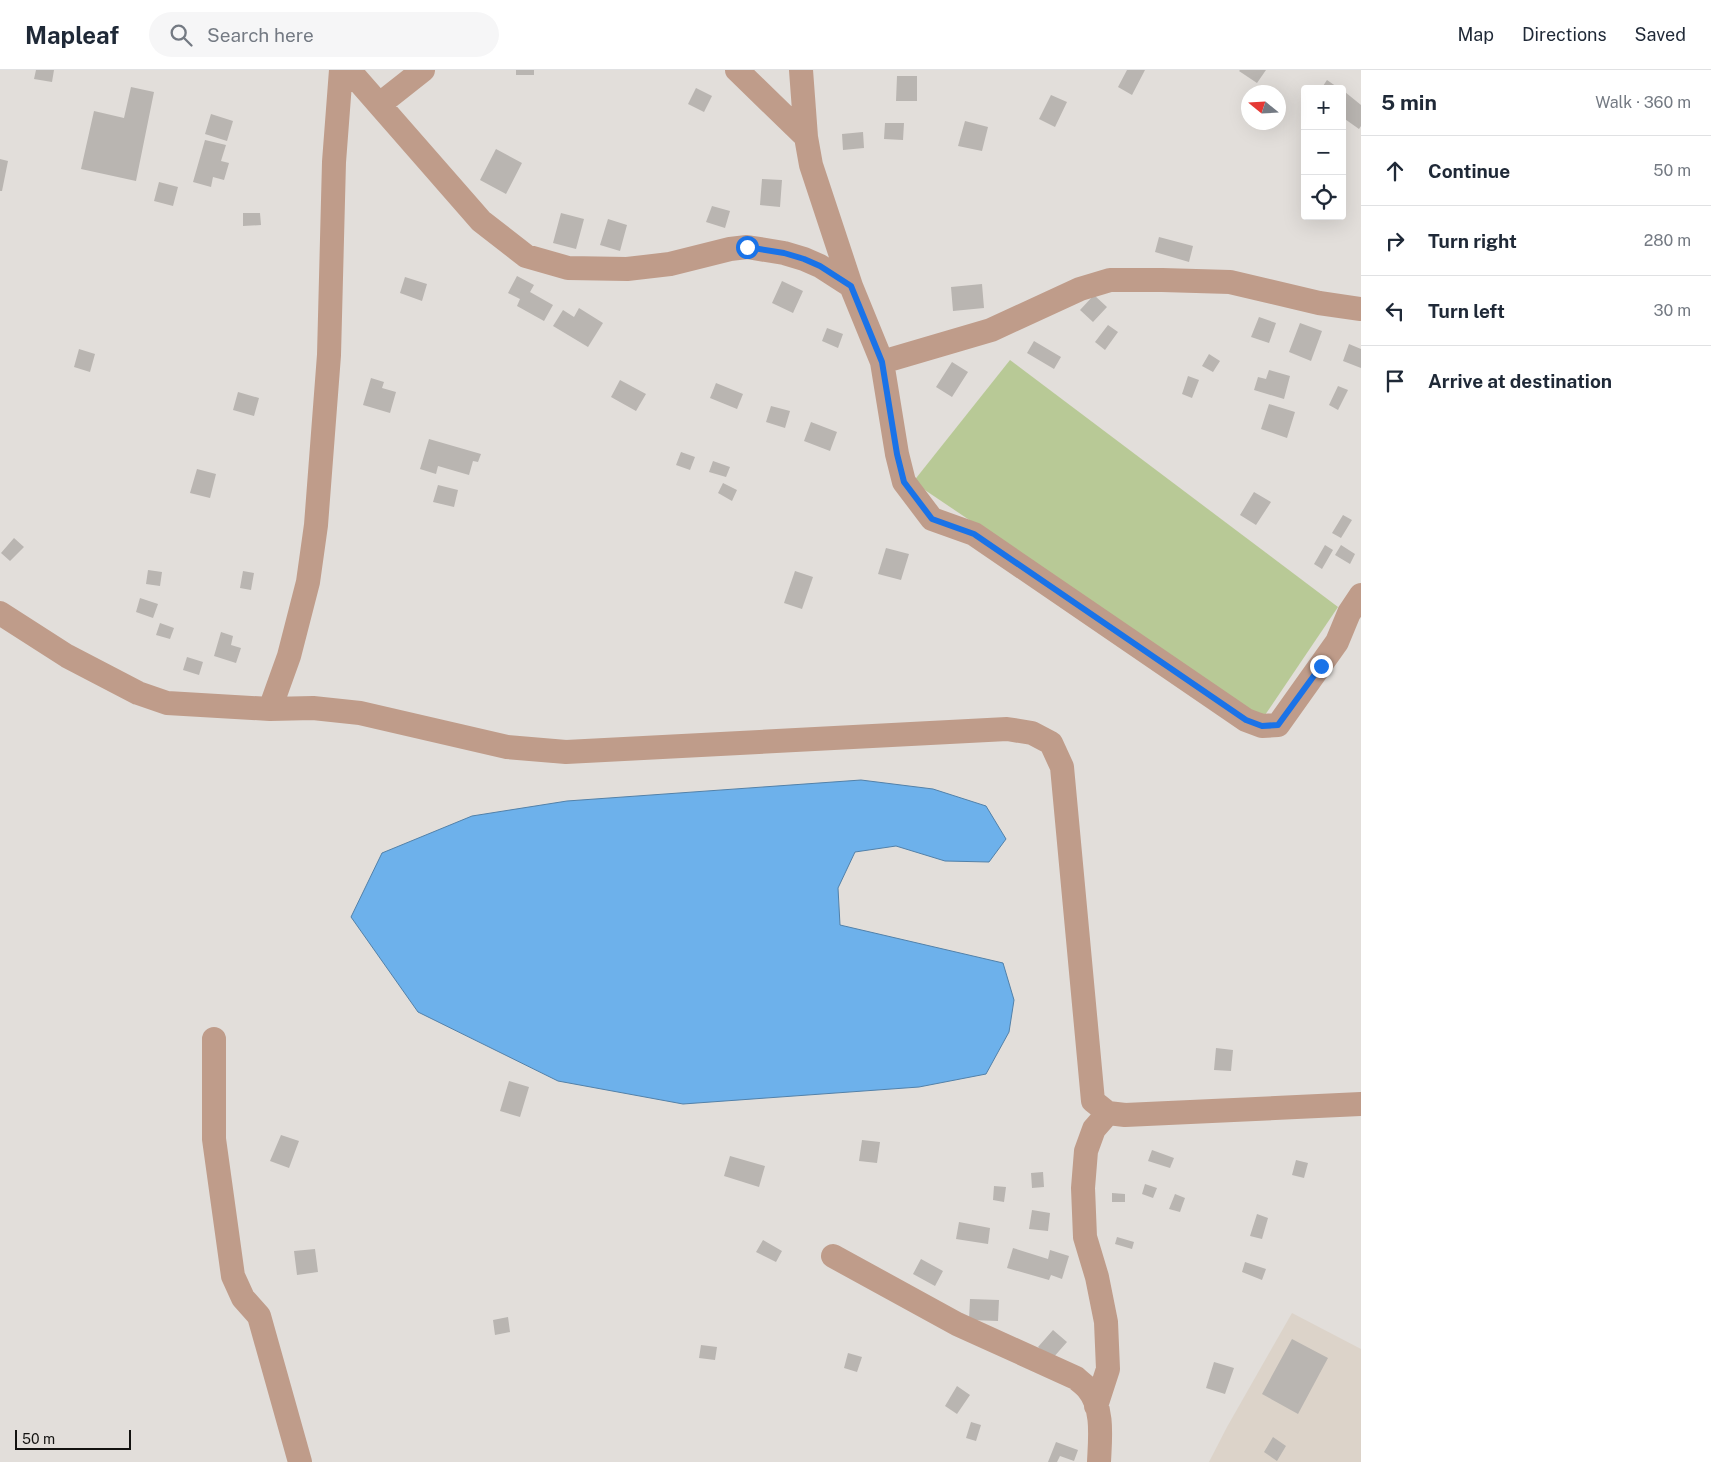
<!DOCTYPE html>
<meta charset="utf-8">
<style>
:root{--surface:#fff;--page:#f6f6f7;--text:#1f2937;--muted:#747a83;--line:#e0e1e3}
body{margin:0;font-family:"Public Sans",sans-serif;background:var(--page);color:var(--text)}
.controls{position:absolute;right:15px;top:15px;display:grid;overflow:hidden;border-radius:5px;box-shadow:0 5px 20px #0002}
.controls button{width:45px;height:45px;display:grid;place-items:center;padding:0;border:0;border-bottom:1px solid var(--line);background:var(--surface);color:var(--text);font:25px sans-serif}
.compass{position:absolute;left:1241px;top:15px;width:45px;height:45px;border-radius:50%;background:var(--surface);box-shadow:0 5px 20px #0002;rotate:288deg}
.scale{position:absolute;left:15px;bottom:12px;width:116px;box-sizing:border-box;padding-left:5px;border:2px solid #131210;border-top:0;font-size:14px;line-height:18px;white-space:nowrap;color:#131210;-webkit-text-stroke:4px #e2deda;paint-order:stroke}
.stop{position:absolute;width:15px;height:15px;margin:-11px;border:4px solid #1a73e8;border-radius:50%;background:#fff}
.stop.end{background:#1a73e8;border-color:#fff;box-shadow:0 1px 5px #0008}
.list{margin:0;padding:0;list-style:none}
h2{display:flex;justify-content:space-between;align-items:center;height:65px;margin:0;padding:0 20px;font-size:21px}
h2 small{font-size:16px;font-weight:400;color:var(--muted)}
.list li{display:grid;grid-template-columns:32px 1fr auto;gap:15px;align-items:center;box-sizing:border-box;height:70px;padding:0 20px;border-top:1px solid var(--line)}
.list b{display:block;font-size:19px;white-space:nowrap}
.list em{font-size:16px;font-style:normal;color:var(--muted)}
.icon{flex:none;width:28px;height:28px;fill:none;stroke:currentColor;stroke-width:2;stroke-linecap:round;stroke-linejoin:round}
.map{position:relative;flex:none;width:1361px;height:1392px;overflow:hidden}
header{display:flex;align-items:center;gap:30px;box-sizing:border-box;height:70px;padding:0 25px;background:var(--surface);border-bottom:1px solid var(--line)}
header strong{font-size:24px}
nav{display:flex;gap:28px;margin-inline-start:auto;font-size:18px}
.search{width:350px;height:45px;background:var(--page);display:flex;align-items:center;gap:12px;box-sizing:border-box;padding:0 18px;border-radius:28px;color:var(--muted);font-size:19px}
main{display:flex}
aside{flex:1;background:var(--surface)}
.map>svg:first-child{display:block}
</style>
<header>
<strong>Mapleaf</strong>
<div class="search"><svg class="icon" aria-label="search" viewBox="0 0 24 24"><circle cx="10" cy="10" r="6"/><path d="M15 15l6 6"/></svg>Search here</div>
<nav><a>Map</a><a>Directions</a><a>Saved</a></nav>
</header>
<main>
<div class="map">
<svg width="1361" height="1392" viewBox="0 0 1361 1392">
<rect width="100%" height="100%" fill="#e2deda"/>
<path fill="#dcd3c9" d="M 1292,1243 L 1361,1279 L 1361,1392 L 1209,1392 L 1227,1357 Z"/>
<path fill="#b8c996" d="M 1010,290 L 1338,537 L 1263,648 L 913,412 Z"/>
<path fill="#6db1eb" stroke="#5281a9" d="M 861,710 L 933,719 L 986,736 L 1006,769 L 989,792 L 945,791 L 896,776 L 855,782 L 838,818 L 840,855 L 1003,893 L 1014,930 L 1009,962 L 986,1004 L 919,1017 L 683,1034 L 558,1011 L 418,942 L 351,847 L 382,783 L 472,746 L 567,731 Z"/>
<path fill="#b9b5b1" d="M 36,0 L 54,0 L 52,12 L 34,9 Z
M 516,0 L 534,0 L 534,5 L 516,5 Z
M 1127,0 L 1145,0 L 1132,25 L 1118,17 Z
M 1240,0 L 1266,0 L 1257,13 L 1239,1 Z
M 897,6 L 917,6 L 917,31 L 896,31 Z
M 1327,10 L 1340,19 L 1321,19 Z
M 131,17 L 154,22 L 136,111 L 81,99 L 94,41 L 124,48 Z
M 696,18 L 712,26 L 704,42 L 688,34 Z
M 1345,22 L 1361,35 L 1361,56 L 1359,59 L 1342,47 L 1342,25 Z
M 1051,25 L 1067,32 L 1055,57 L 1039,49 Z
M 211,44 L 233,51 L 227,71 L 205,64 Z
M 965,51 L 988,57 L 982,81 L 958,76 Z
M 885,53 L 904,53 L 903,70 L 884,69 Z
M 863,62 L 864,78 L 843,80 L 842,64 Z
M 205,70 L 226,75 L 221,91 L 229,93 L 224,110 L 213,107 L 211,117 L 193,112 Z
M 496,79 L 522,93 L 506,124 L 480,110 Z
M 0,89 L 8,91 L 2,121 L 0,121 Z
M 762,109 L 782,110 L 780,137 L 760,135 Z
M 159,112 L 178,117 L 173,136 L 154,131 Z
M 712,136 L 730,141 L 725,158 L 706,152 Z
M 243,143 L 260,143 L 261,155 L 243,156 Z
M 561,143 L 584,149 L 576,179 L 553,173 Z
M 608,149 L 627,155 L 620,181 L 600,175 Z
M 1159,167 L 1193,176 L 1189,192 L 1155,182 Z
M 517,206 L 534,215 L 530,222 L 553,235 L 544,251 L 517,236 L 520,229 L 508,223 Z
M 405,207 L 427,214 L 422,231 L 400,223 Z
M 782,211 L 803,221 L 793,243 L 772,233 Z
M 982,214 L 984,238 L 953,241 L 951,217 Z
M 1094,225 L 1107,237 L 1093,252 L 1080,240 Z
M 579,238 L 603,253 L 588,277 L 553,256 L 563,240 L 574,247 Z
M 1259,247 L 1276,253 L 1269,273 L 1251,267 Z
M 1300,253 L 1322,261 L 1311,291 L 1289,282 Z
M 1108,255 L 1118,262 L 1105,280 L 1095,272 Z
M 827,258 L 843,264 L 838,278 L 822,271 Z
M 1034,271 L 1061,287 L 1054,299 L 1027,283 Z
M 1349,274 L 1361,279 L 1361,298 L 1343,291 Z
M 79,279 L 95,284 L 90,302 L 74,297 Z
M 1209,284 L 1220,291 L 1213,302 L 1202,296 Z
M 952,292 L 968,302 L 952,327 L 936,317 Z
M 1269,300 L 1290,306 L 1284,329 L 1254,320 L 1258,307 L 1266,309 Z
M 1188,306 L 1199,310 L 1192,328 L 1182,324 Z
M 371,308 L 384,312 L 382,318 L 396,322 L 390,343 L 363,335 Z
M 620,310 L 646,324 L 636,341 L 611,327 Z
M 716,313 L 743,324 L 737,339 L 710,328 Z
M 1338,316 L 1348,320 L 1338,340 L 1329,335 Z
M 238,322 L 259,328 L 254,346 L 233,340 Z
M 1269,334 L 1295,342 L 1287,368 L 1261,359 Z
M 771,336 L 790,341 L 785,358 L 766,352 Z
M 811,352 L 837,362 L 830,381 L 804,371 Z
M 429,369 L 481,384 L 478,392 L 473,391 L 469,405 L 438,396 L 436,404 L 420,399 Z
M 681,382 L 695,387 L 690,400 L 676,395 Z
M 713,391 L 730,397 L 726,407 L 709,402 Z
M 197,399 L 216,404 L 210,428 L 190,423 Z
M 723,413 L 737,420 L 732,431 L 718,423 Z
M 438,415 L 458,420 L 454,437 L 433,432 Z
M 1254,422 L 1271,432 L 1256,455 L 1240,445 Z
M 1343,445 L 1352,450 L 1341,468 L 1332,463 Z
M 14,468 L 24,477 L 10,491 L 1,483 Z
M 1325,475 L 1333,480 L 1322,499 L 1314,494 Z
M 1341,475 L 1355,484 L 1350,494 L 1335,485 Z
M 886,478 L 909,484 L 901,510 L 878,504 Z
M 148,500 L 162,502 L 160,516 L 146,514 Z
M 243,501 L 254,503 L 251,520 L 240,518 Z
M 795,501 L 813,507 L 802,539 L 784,533 Z
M 140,528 L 158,534 L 153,548 L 136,542 Z
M 160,553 L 174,558 L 170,569 L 156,565 Z
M 221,562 L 233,566 L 231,575 L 241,578 L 236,593 L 214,586 Z
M 187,587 L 203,592 L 199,605 L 183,600 Z
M 1216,978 L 1233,980 L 1231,1001 L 1214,1000 Z
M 509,1011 L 529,1017 L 520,1047 L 500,1041 Z
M 281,1065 L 299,1071 L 289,1098 L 270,1091 Z
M 862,1070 L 880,1072 L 877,1093 L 859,1091 Z
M 1152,1080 L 1174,1088 L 1170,1098 L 1148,1091 Z
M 730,1086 L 765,1096 L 759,1117 L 724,1106 Z
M 1296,1090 L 1308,1093 L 1304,1108 L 1292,1105 Z
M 1043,1102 L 1044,1117 L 1032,1118 L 1031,1103 Z
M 1145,1114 L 1157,1118 L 1153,1128 L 1142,1124 Z
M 994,1116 L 1006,1117 L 1004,1132 L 993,1130 Z
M 1112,1123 L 1125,1124 L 1125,1132 L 1112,1132 Z
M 1175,1124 L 1185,1128 L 1180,1142 L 1169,1139 Z
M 1032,1140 L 1050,1143 L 1048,1161 L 1029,1159 Z
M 1257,1144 L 1268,1148 L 1262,1169 L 1250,1166 Z
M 959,1152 L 990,1158 L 988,1174 L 956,1169 Z
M 1117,1167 L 1134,1172 L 1132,1179 L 1115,1174 Z
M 763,1170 L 782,1181 L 776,1192 L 756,1182 Z
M 1013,1178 L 1048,1189 L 1050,1180 L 1069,1186 L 1062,1209 L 1051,1205 L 1049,1210 L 1007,1198 Z
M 315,1179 L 318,1202 L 297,1205 L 294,1181 Z
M 921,1189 L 943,1201 L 935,1216 L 913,1204 Z
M 1245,1192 L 1266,1199 L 1262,1210 L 1242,1202 Z
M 970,1229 L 999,1230 L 998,1251 L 969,1250 Z
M 508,1247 L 510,1262 L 495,1265 L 493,1250 Z
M 1053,1260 L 1067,1272 L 1052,1289 L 1038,1277 Z
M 1292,1269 L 1328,1288 L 1298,1344 L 1262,1324 Z
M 701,1275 L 717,1277 L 715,1290 L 699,1288 Z
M 848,1283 L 862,1287 L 857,1302 L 844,1298 Z
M 1214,1292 L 1234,1298 L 1225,1324 L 1206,1318 Z
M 957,1316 L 970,1325 L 957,1344 L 945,1336 Z
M 971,1352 L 981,1355 L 976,1371 L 966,1368 Z
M 1273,1367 L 1286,1376 L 1277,1391 L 1264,1382 Z
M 1056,1372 L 1078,1380 L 1074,1391 L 1060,1386 L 1057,1392 L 1048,1392 Z"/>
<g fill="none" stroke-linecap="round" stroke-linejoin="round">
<path stroke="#bf9c8a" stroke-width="24" d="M 349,0 L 481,151 L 526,186 L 568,198 L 627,199 L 670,194 L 730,179 L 747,177 L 784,183 L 804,189 L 820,196 L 851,216
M 737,0 L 806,67
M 801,0 L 806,67 L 811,95 L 851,216 L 882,292 L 897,384 L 904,412 L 932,449 L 974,464 L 1246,650 L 1262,656 L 1278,655 L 1337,572 L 1349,543 L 1361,525
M 380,34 L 423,0
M 882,292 L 991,260 L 1080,219 L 1110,210 L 1162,210 L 1230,212 L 1319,233 L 1361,239
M 0,543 L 67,586 L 138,623 L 167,633 L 270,639 L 313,638 L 360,643 L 507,677 L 566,682 L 1007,659 L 1032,663 L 1051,673 L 1062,697 L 1093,1031 L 1108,1043 L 1125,1045 L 1361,1034
M 270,639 L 289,586 L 308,512 L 316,455 L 329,285 L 334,92 L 341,0
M 214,969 L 214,1069 L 233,1206 L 243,1228 L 259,1246 L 300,1392
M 833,1186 L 957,1254 L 1076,1308 C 1080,1312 1085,1315 1088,1319 C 1104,1338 1100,1369 1099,1392
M 1096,1336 L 1108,1299 L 1106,1252 L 1097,1207 L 1085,1167 L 1083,1118 L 1086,1081 L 1094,1059 L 1108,1043"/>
</g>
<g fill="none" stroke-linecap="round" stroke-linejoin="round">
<path stroke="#1a73e8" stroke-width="6" d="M 747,177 L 784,183 L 804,189 L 820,196 L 851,216 L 882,292 L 897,384 L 904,412 L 932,449 L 974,464 L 1246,650 L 1262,656 L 1278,655 L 1321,596"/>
</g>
</svg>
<div class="controls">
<button>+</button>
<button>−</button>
<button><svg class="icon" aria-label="locate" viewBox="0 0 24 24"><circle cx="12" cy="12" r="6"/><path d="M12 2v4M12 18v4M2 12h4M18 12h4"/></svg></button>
</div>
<svg class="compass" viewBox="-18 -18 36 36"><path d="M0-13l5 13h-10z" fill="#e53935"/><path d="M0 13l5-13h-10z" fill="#747a83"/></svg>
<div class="scale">50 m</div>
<div class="stop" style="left:747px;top:177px"></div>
<div class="stop end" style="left:1321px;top:596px"></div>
</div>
<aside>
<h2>5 min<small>Walk · 360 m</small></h2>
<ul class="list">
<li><svg class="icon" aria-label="ahead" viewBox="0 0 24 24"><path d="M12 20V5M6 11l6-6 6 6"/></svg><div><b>Continue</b></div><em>50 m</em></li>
<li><svg class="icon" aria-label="right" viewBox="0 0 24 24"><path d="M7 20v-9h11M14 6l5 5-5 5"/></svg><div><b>Turn right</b></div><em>280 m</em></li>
<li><svg class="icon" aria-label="left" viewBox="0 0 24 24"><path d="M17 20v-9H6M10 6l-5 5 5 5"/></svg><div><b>Turn left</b></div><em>30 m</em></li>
<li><svg class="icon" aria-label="arrive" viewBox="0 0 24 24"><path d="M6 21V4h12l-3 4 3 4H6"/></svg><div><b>Arrive at destination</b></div></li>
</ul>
</aside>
</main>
